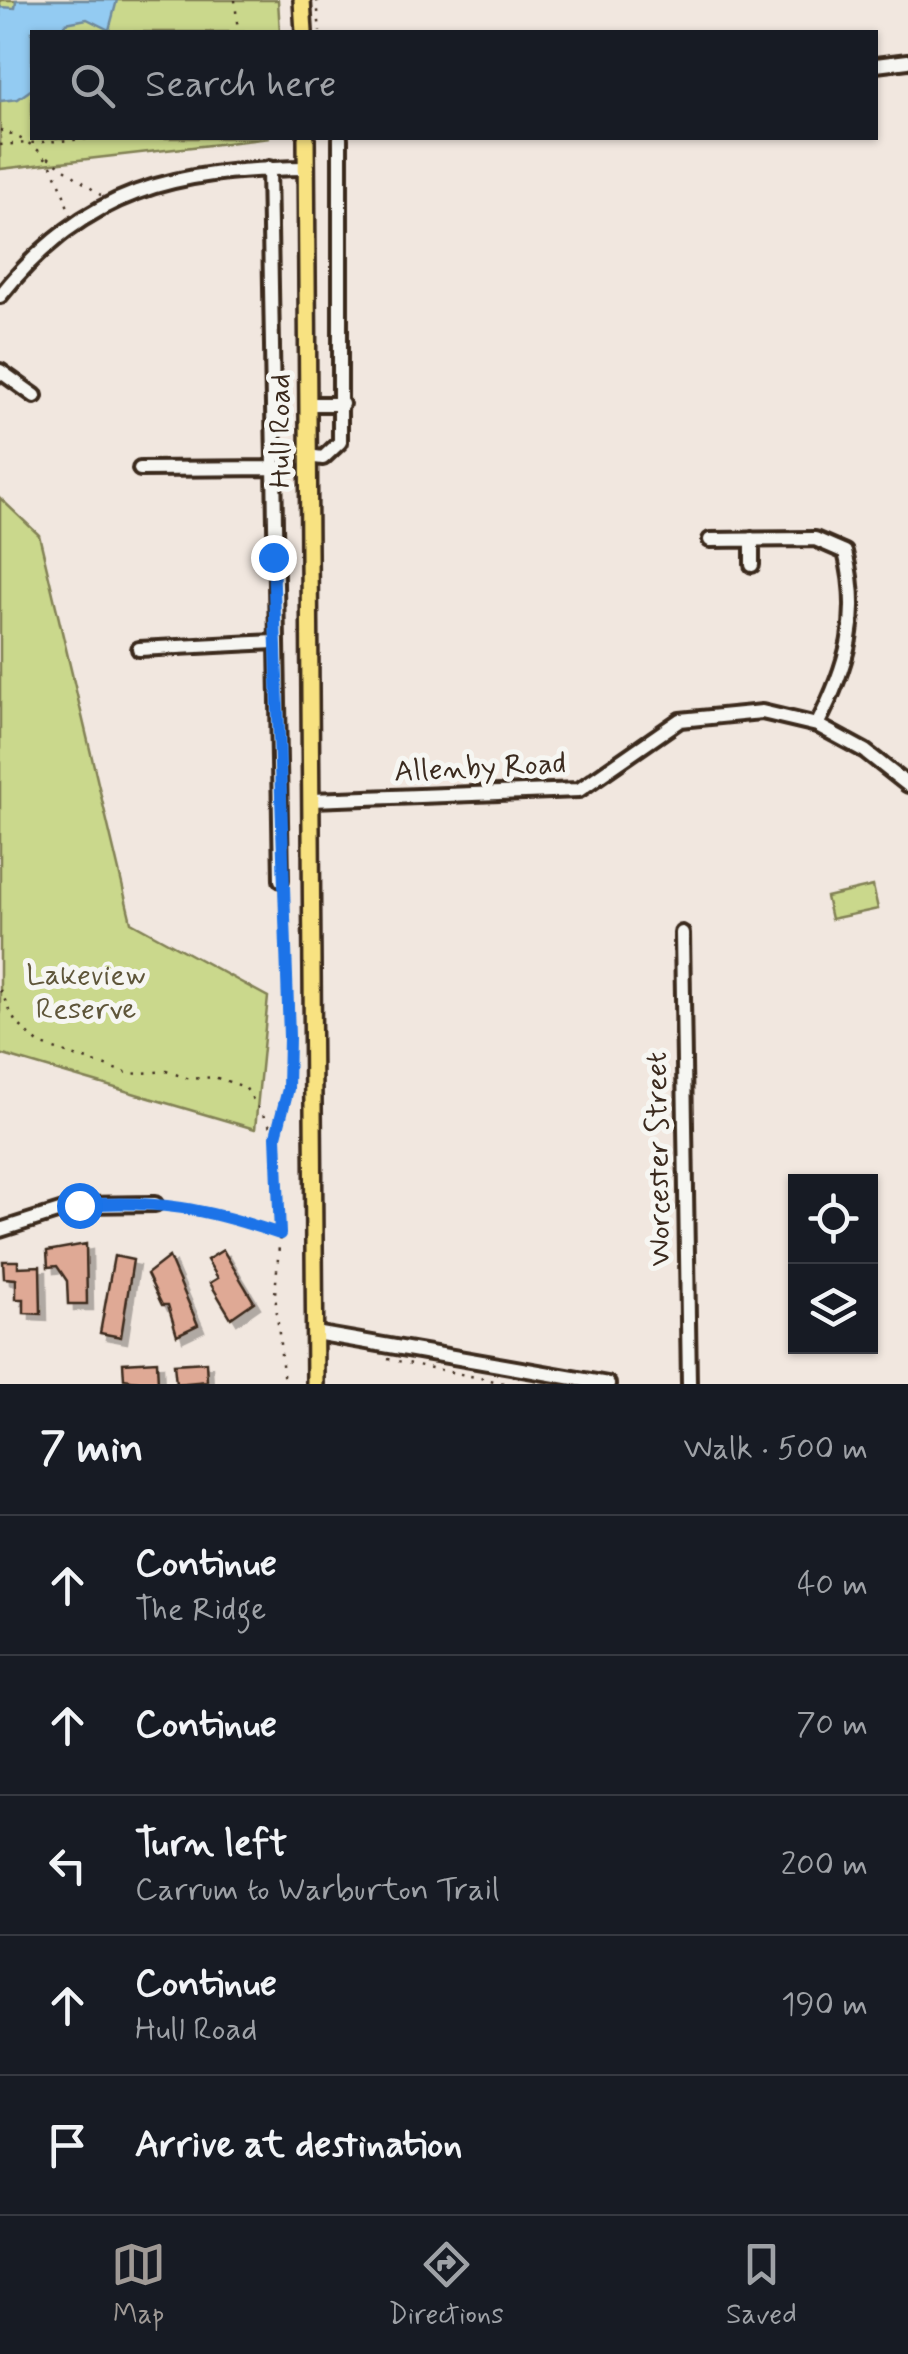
<!DOCTYPE html>
<meta charset="utf-8">
<style>
:root{--surface:#171b24;--page:#242831;--text:#f1f3f6;--muted:#9ea1a6;--line:#363941;--accent:#9f9995}
body{margin:0;font-family:Mynerve,sans-serif;background:var(--page);color:var(--text)}
.controls{position:absolute;right:30px;bottom:30px;display:grid;overflow:hidden;border-radius:0px;box-shadow:0 2px 8px #0004}
.controls button{width:90px;height:90px;display:grid;place-items:center;padding:0;border:0;border-bottom:2px solid var(--line);background:var(--surface);color:var(--text);font:50px sans-serif}
.stop{position:absolute;width:30px;height:30px;margin:-22px;border:8px solid #1a73e8;border-radius:50%;background:#fff}
.stop.end{background:#1a73e8;border-color:#fff;box-shadow:0 2px 10px #0008}
.list{margin:0;padding:0;list-style:none}
h2{display:flex;justify-content:space-between;align-items:center;height:130px;margin:0;padding:0 40px;font-size:42px}
h2 small{font-size:32px;font-weight:400;color:var(--muted)}
.list li{display:grid;grid-template-columns:65px 1fr auto;gap:30px;align-items:center;box-sizing:border-box;height:140px;padding:0 40px;border-top:2px solid var(--line)}
.list b{display:block;font-size:38px;white-space:nowrap}
.list p{margin:0;font-size:32px;white-space:nowrap;color:var(--muted)}
.list em{font-size:32px;font-style:normal;color:var(--muted)}
.icon{flex:none;width:55px;height:55px;fill:none;stroke:currentColor;stroke-width:2;stroke-linecap:round;stroke-linejoin:round}
.map{position:relative;flex:none;width:908px;height:1384px;overflow:hidden}
.search{position:absolute;background:var(--surface);box-shadow:0 2px 8px #0004;left:30px;right:30px;top:30px;height:110px;display:flex;align-items:center;gap:25px;box-sizing:border-box;padding:0 35px;border-radius:0px;color:var(--muted);font-size:38px}
.sheet{height:830px;background:var(--surface)}
nav{display:flex;justify-content:space-around;align-items:center;box-sizing:border-box;height:140px;border-top:2px solid var(--line);background:var(--surface);font-size:28px;color:var(--muted)}
nav a{display:grid;justify-items:center;gap:5px}
nav .on{color:var(--accent)}
.map>svg:first-child{display:block}
</style>
<div class="map">
<svg width="908" height="1384" viewBox="0 0 908 1384">
<defs>
<filter id="shadow"><feDropShadow dx="6" dy="6" stdDeviation="0" flood-color="#0004"/></filter>
</defs>
<rect width="100%" height="100%" fill="#f1e7df"/>
<filter id="ink" filterUnits="userSpaceOnUse"><feTurbulence type="fractalNoise" baseFrequency=".01" numOctaves="2"/><feDisplacementMap in="SourceGraphic" scale="20" xChannelSelector="R" yChannelSelector="G"/><feConvolveMatrix kernelMatrix="1 2 1 2 8 2 1 2 1" color-interpolation-filters="sRGB"/></filter>
<g filter="url(#ink)">
<path fill="#cad88c" stroke="#828155" stroke-width="2.5" d="M 0,0 L 278,0 L 280,32 L 32,32 L 32,138 L 270,138 L 0,169 Z
M 0,498 L 39,535 L 131,922 L 268,997 L 255,1129 L 0,1054 Z
M 873,886 L 878,909 L 831,919 L 826,897 Z"/>
<path fill="#93cbf2" stroke="#708b9d" stroke-width="2.5" d="M 16,0 L 117,0 L 109,30 L 87,19 L 66,23 L 59,32 L 32,32 L 32,89 L 18,99 L 0,101 L 0,7 L 15,8 Z"/>
<path fill="#dfa995" stroke="#3b2a1e" stroke-width="2.5" filter="url(#shadow)" d="M 86,1244 L 87,1304 L 68,1304 L 67,1281 L 57,1266 L 48,1267 L 47,1251 Z
M 223,1250 L 254,1302 L 231,1318 L 210,1283 L 218,1278 L 207,1260 Z
M 114,1256 L 133,1260 L 121,1337 L 100,1333 Z
M 169,1257 L 198,1325 L 177,1335 L 168,1305 L 162,1305 L 147,1274 Z
M 3,1261 L 18,1261 L 18,1267 L 40,1266 L 41,1314 L 24,1313 L 24,1299 L 16,1299 L 16,1279 L 4,1278 Z
M 157,1361 L 158,1384 L 124,1379 L 123,1363 Z
M 206,1362 L 207,1381 L 176,1384 L 174,1364 Z"/>
<g fill="none" stroke-linecap="round" stroke-linejoin="round">
<g stroke="#3b2a1e" stroke-width="20">
<path id="minor" d="M 876,65 L 908,61
M 269,168 L 281,880
M 0,296 C 86,188 176,170 306,168
M 0,371 L 35,396
M 307,404 L 342,404
M 307,456 L 323,458 L 340,442 L 340,138
M 140,469 L 271,468
M 710,540 L 815,539 L 845,552 C 862,617 847,667 817,725
M 752,565 L 752,539
M 139,649 L 275,642
M 312,800 L 579,790 L 680,720 L 762,712 L 817,725 L 865,751 L 908,785
M 682,933 L 689,1384
M 0,1230 L 79,1205 L 155,1204
M 315,1333 L 608,1384"/>
</g>
<g stroke="#3b2a1e" stroke-width="22">
<path id="major" d="M 302,0 L 304,32
M 306,138 L 315,1384"/>
</g>
<path stroke="#3b2a1e" stroke-width="2.5" stroke-dasharray="2.5 8" stroke-linecap="butt" d="M 235,0 L 238,32
M 317,0 L 320,32
M 0,130 C 48,147 56,167 70,215
M 0,145 L 101,138
M 48,157 L 102,196
M 281,893 L 289,1037 L 287,1089 L 276,1136 L 280,1234 L 275,1294 L 284,1384
M 0,990 L 15,1021 L 39,1044 L 130,1074 L 166,1071 L 190,1079 L 214,1077 L 245,1087 L 275,1134
M 167,1205 L 213,1211 L 280,1233
M 388,1359 L 509,1384"/>
<use href="#minor" stroke="#f6f6f2" stroke-width="12"/>
<use href="#major" stroke="#f8e281" stroke-width="15"/>
</g>
</g>
<g fill="none" stroke-linecap="round" stroke-linejoin="round" filter="url(#ink)">
<path stroke="#1a73e8" stroke-width="12" d="M 79,1205 C 157,1199 207,1209 280,1234 L 276,1136 L 288,1089 L 289,1037 L 273,557"/>
</g>
<g text-anchor="middle" dominant-baseline="central" stroke-width="10" stroke-linejoin="round" paint-order="stroke">
<g font-size="30" fill="#3b2a1e" stroke="#f6f6f2">
<text transform="translate(280 431) rotate(-90)">Hull Road</text>
<text transform="translate(480 768) rotate(-3)">Allenby Road</text>
<text transform="translate(659 1159) rotate(-91)">Worcester Street</text>
</g>
<g font-size="30" fill="#5f563a" stroke="#f6f6f2">
<text x="86" y="975">Lakeview<tspan x="86" dy="34">Reserve</tspan></text>
</g>
</g>
</svg>
<div class="controls">
<button><svg class="icon" aria-label="locate" viewBox="0 0 24 24"><circle cx="12" cy="12" r="6"/><path d="M12 2v4M12 18v4M2 12h4M18 12h4"/></svg></button>
<button><svg class="icon" aria-label="layers" viewBox="0 0 24 24"><path d="M12 4l9 5-9 5-9-5zM3 14l9 5 9-5"/></svg></button>
</div>
<div class="stop" style="left:79px;top:1205px"></div>
<div class="stop end" style="left:273px;top:557px"></div>
<div class="search"><svg class="icon" aria-label="search" viewBox="0 0 24 24"><circle cx="10" cy="10" r="6"/><path d="M15 15l6 6"/></svg>Search here</div>
</div>
<section class="sheet">
<h2>7 min<small>Walk · 500 m</small></h2>
<ul class="list">
<li><svg class="icon" aria-label="ahead" viewBox="0 0 24 24"><path d="M12 20V5M6 11l6-6 6 6"/></svg><div><b>Continue</b><p>The Ridge</p></div><em>40 m</em></li>
<li><svg class="icon" aria-label="ahead" viewBox="0 0 24 24"><path d="M12 20V5M6 11l6-6 6 6"/></svg><div><b>Continue</b></div><em>70 m</em></li>
<li><svg class="icon" aria-label="left" viewBox="0 0 24 24"><path d="M17 20v-9H6M10 6l-5 5 5 5"/></svg><div><b>Turn left</b><p>Carrum to Warburton Trail</p></div><em>200 m</em></li>
<li><svg class="icon" aria-label="ahead" viewBox="0 0 24 24"><path d="M12 20V5M6 11l6-6 6 6"/></svg><div><b>Continue</b><p>Hull Road</p></div><em>190 m</em></li>
<li><svg class="icon" aria-label="arrive" viewBox="0 0 24 24"><path d="M6 21V4h12l-3 4 3 4H6"/></svg><div><b>Arrive at destination</b></div></li>
</ul>
</section>
<nav>
<a class="on"><svg class="icon" aria-label="map" viewBox="0 0 24 24"><path d="M3 6l6-2 6 2 6-2v14l-6 2-6-2-6 2zM9 4v14M15 6v14"/></svg>Map</a>
<a><svg class="icon" aria-label="directions" viewBox="0 0 24 24"><path d="M12 3l9 9-9 9-9-9zM9 14v-3h6M13 9l2 2-2 2"/></svg>Directions</a>
<a><svg class="icon" aria-label="saved" viewBox="0 0 24 24"><path d="M7 4h10v16l-5-4-5 4z"/></svg>Saved</a>
</nav>
